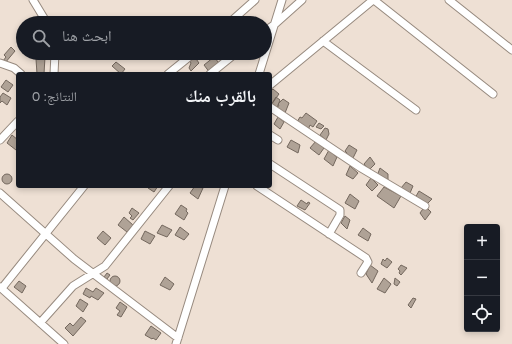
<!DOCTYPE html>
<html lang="ar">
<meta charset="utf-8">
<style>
:root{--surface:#171b24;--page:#20242c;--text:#f1f3f6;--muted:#9ea1a6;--line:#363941}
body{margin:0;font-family:"Varela Round","Noto Naskh Arabic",sans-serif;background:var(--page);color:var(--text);direction:rtl}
.controls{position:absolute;right:12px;bottom:12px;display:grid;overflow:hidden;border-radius:4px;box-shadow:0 2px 6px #0003}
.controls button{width:36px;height:36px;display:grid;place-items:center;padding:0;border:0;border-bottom:1px solid var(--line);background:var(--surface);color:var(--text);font:20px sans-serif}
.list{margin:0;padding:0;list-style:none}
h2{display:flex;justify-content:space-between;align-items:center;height:52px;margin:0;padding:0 16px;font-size:17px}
h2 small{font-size:13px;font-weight:400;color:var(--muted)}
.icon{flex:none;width:22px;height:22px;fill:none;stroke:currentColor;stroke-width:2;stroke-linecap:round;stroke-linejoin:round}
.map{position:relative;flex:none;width:512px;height:344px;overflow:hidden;direction:ltr}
.search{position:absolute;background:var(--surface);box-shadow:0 2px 6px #0003;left:16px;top:16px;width:256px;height:44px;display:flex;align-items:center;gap:10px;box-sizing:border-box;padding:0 14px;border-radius:22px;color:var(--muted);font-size:15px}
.panel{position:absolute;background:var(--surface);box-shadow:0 2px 6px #0003;left:16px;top:72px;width:256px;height:116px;border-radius:4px;direction:rtl}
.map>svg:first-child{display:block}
</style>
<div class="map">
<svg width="512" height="344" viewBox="0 0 512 344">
<rect width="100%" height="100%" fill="#eee0d4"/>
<path fill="#afa296" stroke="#74685e" d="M 11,47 L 15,51 L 5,63 L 3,61 L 6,57 L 4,55 Z
M 194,56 L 199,63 L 191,71 L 189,68 L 191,63 L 189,60 Z
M 45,57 L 44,74 L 37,74 L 36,59 Z
M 214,57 L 219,63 L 210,73 L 204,65 Z
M 116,62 L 125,69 L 121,74 L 112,66 Z
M 6,80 L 13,85 L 8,92 L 1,87 Z
M 273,89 L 279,94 L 271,105 L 270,92 Z
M 3,93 L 11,98 L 7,105 L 2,101 L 0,103 L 0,97 Z
M 276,97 L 280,100 L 276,110 L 271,105 Z
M 283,99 L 289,103 L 285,113 L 276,110 L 279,105 L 278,104 Z
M 306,113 L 317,121 L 313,127 L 310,125 L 308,130 L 297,122 L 300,117 L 302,118 Z
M 278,117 L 284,122 L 280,129 L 274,124 Z
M 319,123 L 324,126 L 321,129 L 316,127 Z
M 325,128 L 328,129 L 329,134 L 326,140 L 320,135 Z
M 12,135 L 18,140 L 18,148 L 16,150 L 7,143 Z
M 291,140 L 300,145 L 298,153 L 287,147 Z
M 316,141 L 324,148 L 319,155 L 310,148 Z
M 349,145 L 357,150 L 352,160 L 346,155 L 347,153 L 345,151 Z
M 329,150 L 334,152 L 334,155 L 337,157 L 333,166 L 324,159 Z
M 370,157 L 375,164 L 369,170 L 364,164 Z
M 350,166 L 358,173 L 353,179 L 346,175 Z
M 380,168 L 388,174 L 388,180 L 377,176 Z
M2 179a5 5 0 1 1 10 0a5 5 0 1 1-10 0Z
M 371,178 L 378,185 L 372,191 L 366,185 Z
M 406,182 L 413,186 L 410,193 L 401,188 Z
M 149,186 L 158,186 L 154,192 L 148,188 Z
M 195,186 L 203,188 L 198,199 L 190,193 Z
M 384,187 L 401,196 L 394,208 L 377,196 Z
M 419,191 L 432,199 L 426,205 L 415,198 Z
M 350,194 L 359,201 L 355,209 L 345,203 Z
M 301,200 L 307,204 L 308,202 L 310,203 L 305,210 L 297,206 Z
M 181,205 L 187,209 L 186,211 L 188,213 L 184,220 L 175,214 Z
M 425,206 L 431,212 L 425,220 L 420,213 Z
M 132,208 L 139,213 L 133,220 L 130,218 L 132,216 L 129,213 Z
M 345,216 L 350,220 L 347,229 L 341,223 Z
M 124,217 L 133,225 L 127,232 L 118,225 Z
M 162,225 L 172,230 L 167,237 L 157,233 Z
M 180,227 L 189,234 L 184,240 L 175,235 Z
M 363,228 L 371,234 L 368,241 L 358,235 Z
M 103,231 L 111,238 L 105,245 L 97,238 Z
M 145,231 L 155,236 L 150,244 L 141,239 Z
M 387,258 L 392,262 L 387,268 L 381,264 L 383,259 L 385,261 Z
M 370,265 L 378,271 L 372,283 L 366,274 Z
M 401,265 L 407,268 L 401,275 L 399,273 L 400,271 L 398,269 Z
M 107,273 L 110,275 L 107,279 L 104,277 Z
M110 281a5 5 0 1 1 10 0a5 5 0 1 1-10 0Z
M 165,277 L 174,284 L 170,290 L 160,285 Z
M 384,278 L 391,284 L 385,293 L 377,289 Z
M 395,278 L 400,282 L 397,286 L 394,284 Z
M 19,281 L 26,286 L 22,293 L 14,287 Z
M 86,288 L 93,292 L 96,288 L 104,293 L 98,300 L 91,296 L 90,298 L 83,294 Z
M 413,298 L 416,299 L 411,308 L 408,305 Z
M 80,299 L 88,304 L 83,312 L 76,306 Z
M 120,302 L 127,307 L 121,317 L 117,315 L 120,311 L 116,308 Z
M 81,317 L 86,321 L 73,336 L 65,328 L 70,323 L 73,326 Z
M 151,326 L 161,333 L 156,340 L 153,338 L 152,339 L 145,335 Z"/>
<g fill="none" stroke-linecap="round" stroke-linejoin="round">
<g stroke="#978a7f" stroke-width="9">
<path id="minor" d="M 33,0 L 47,23
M 374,0 L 493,94
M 449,0 L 512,50
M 229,23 L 255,0
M 265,31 L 274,25 L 302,0
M 323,41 L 416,110
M 0,63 L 14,68 L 21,74
M 54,74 L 55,53
M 168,74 L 194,53
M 210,74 L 236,53
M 259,74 L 282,0
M 270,85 L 373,0
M 270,107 L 361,168 L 425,206
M 270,135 L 278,140
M 0,140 L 18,121
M 270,164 L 340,210 L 340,215 L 329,234
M 257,186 L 366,258 L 368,262 L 361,273
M 0,193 L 74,259 L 178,338
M 0,287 L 64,344
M 2,288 L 84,186
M 40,323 L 73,286 L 105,266 L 169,186
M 176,344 L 225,186"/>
</g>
<use href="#minor" stroke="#fff" stroke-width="7"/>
</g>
</svg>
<div class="controls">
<button>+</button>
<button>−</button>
<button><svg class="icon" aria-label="locate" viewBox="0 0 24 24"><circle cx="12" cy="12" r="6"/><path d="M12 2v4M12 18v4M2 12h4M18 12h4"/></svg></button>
</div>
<div class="search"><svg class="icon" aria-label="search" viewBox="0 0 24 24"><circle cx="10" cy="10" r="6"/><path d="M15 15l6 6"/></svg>ابحث هنا</div>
<section class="panel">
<h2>بالقرب منك<small>النتائج: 0</small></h2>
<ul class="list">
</ul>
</section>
</div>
